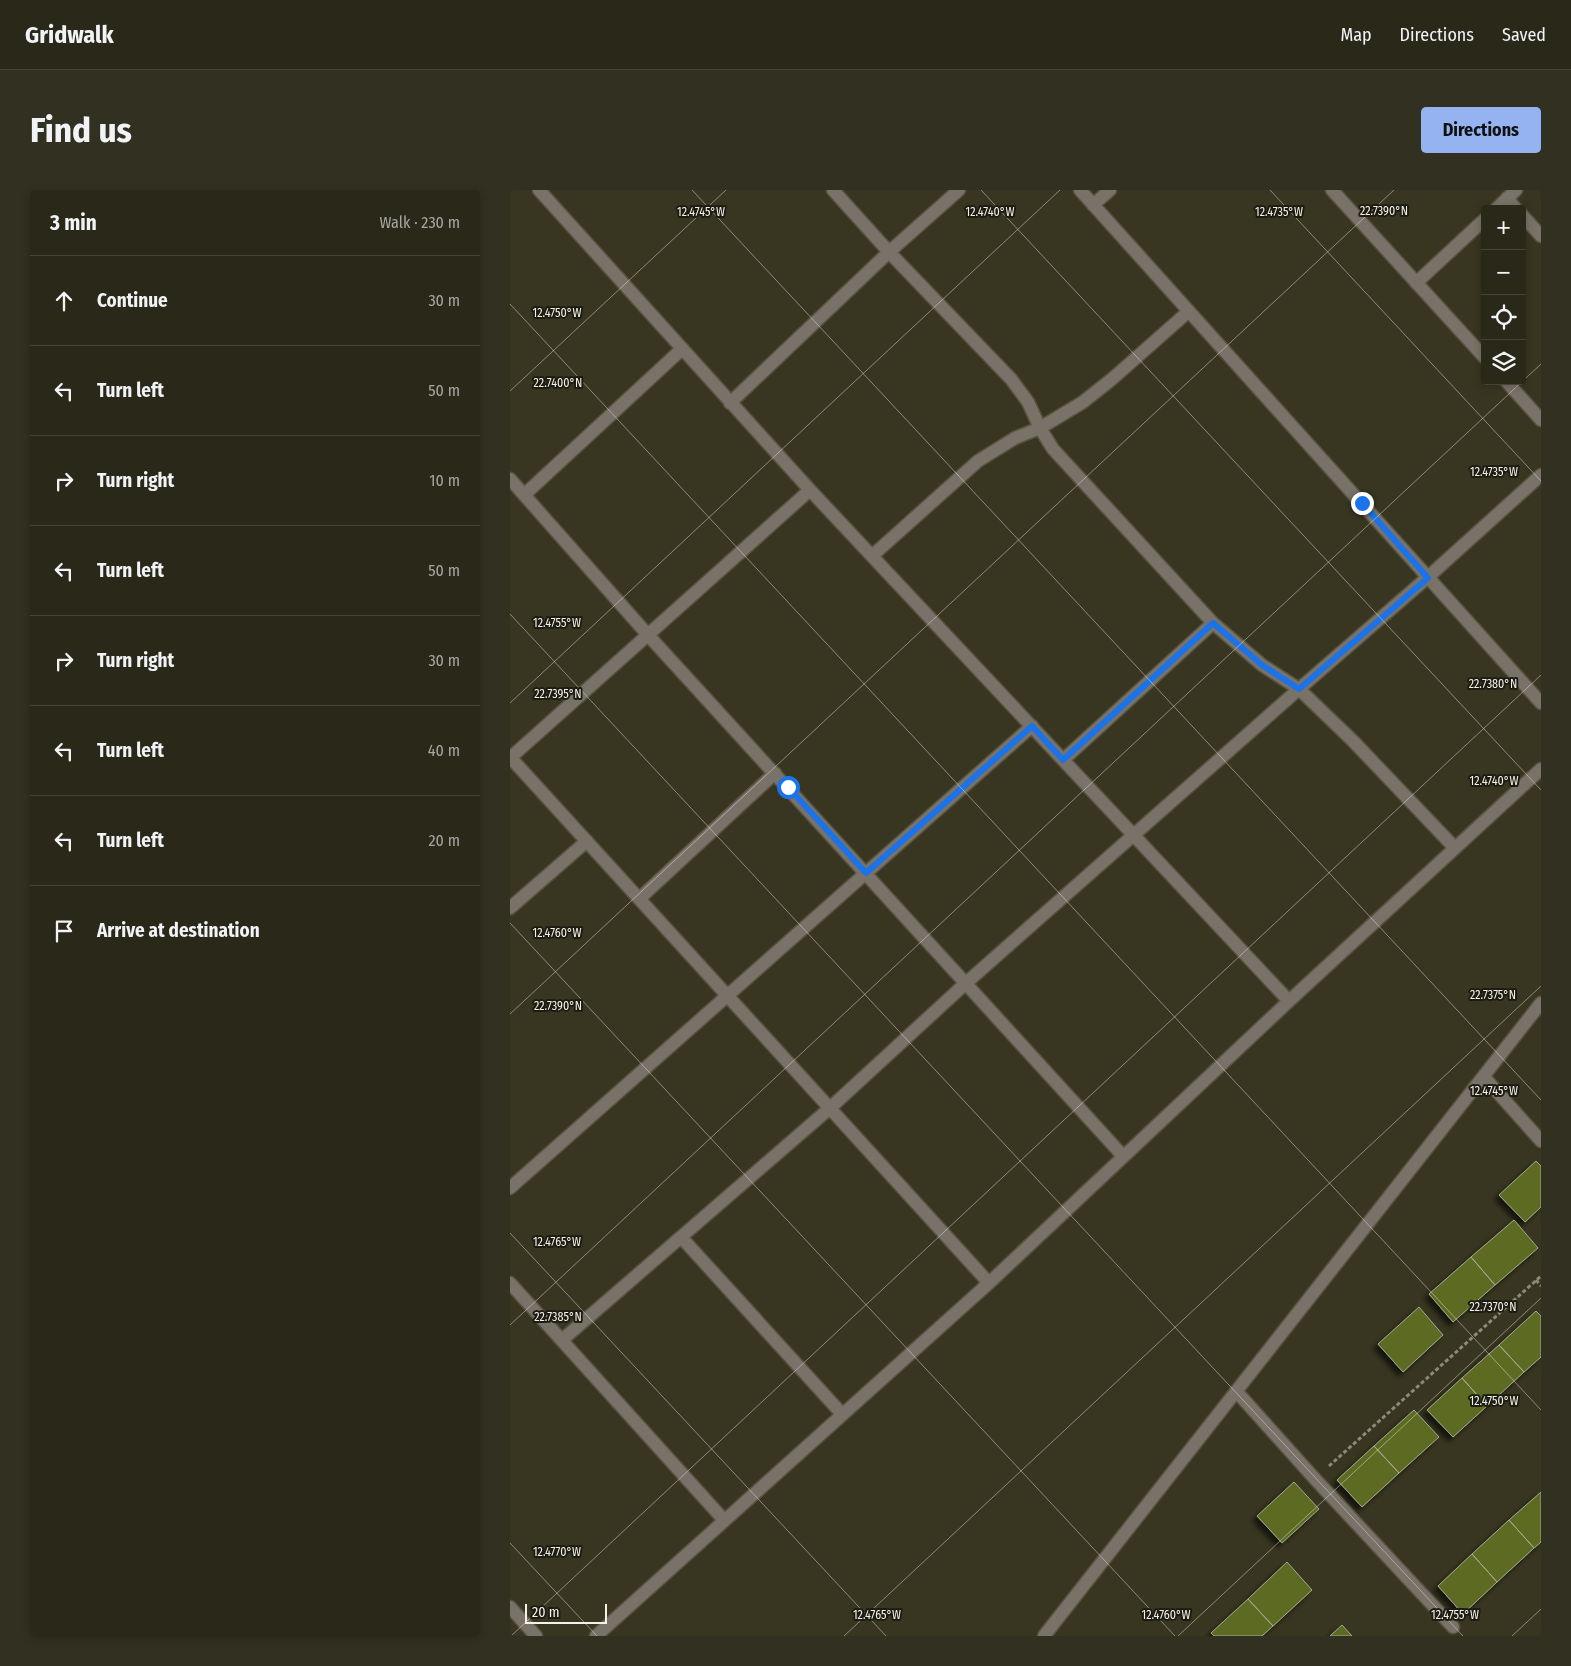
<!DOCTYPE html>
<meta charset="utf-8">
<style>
:root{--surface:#2a2818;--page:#323021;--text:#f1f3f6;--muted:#a5a6a2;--line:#464437;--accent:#95b2f1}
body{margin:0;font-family:"Fira Sans Condensed",sans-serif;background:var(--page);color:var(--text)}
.controls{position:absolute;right:15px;top:15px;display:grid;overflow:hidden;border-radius:5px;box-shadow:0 2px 8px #0003}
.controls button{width:45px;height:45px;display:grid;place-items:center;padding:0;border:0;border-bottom:1px solid var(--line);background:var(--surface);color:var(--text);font:25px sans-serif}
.scale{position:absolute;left:15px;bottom:12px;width:82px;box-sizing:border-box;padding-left:5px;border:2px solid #f4f2e6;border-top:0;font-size:14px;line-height:18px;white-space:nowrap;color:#f4f2e6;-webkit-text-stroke:4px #1d1c13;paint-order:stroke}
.stop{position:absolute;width:15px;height:15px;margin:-11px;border:4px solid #1a73e8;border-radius:50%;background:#fff}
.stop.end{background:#1a73e8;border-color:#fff;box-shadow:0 1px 5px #0008}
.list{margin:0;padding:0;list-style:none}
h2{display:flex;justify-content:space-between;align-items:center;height:65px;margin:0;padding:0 20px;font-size:21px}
h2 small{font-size:16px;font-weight:400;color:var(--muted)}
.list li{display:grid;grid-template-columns:32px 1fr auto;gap:15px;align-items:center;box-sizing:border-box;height:90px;padding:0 20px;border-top:1px solid var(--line)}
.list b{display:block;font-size:19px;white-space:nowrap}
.list em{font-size:16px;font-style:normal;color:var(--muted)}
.icon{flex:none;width:28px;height:28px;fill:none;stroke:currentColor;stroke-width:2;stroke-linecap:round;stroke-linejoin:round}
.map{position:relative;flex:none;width:1031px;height:1446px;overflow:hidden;border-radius:5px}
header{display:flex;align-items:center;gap:30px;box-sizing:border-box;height:70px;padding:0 25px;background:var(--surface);border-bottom:1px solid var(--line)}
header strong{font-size:24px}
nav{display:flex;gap:28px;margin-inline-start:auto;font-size:18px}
.intro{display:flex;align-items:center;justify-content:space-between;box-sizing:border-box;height:120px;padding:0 30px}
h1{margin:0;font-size:35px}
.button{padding:12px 22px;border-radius:5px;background:var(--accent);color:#111;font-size:18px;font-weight:700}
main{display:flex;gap:30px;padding:0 30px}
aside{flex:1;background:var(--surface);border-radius:5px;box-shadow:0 2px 8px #0003}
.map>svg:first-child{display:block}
</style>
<header>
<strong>Gridwalk</strong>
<nav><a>Map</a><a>Directions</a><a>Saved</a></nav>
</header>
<div class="intro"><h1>Find us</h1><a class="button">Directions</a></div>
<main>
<aside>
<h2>3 min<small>Walk · 230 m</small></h2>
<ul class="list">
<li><svg class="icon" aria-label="ahead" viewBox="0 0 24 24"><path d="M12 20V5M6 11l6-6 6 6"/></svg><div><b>Continue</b></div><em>30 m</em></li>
<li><svg class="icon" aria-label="left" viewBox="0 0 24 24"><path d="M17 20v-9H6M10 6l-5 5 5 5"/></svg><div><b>Turn left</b></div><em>50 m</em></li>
<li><svg class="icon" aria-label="right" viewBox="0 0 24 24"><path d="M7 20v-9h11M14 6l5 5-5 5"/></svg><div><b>Turn right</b></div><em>10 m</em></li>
<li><svg class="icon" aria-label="left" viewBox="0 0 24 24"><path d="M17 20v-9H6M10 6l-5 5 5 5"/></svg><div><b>Turn left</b></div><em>50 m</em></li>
<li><svg class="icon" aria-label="right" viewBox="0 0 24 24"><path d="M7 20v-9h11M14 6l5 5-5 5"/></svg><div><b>Turn right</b></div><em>30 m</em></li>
<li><svg class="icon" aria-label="left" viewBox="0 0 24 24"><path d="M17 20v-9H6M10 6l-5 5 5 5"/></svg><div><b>Turn left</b></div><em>40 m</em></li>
<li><svg class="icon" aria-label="left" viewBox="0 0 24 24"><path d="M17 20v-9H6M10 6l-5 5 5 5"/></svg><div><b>Turn left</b></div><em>20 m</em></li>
<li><svg class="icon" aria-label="arrive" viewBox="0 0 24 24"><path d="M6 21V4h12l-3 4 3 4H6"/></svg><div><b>Arrive at destination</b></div></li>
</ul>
</aside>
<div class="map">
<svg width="1031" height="1446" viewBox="0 0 1031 1446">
<defs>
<filter id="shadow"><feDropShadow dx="-4.5" dy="4.5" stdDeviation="2.5" flood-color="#0009"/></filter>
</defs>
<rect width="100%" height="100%" fill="#383520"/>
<path fill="#5c6a24" stroke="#a3aa92" filter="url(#shadow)" d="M 1026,971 L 1031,976 L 1031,1017 L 1015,1032 L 989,1005 Z
M 1004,1030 L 1028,1058 L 985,1095 L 961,1067 Z
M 961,1067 L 985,1095 L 943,1132 L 919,1104 Z
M 909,1117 L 933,1145 L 893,1182 L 868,1154 Z
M 1026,1121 L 1031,1126 L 1031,1167 L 1014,1182 L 989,1155 Z
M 989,1155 L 1014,1182 L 977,1216 L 952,1188 Z
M 952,1188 L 977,1216 L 943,1247 L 917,1220 Z
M 904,1220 L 929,1247 L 889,1283 L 864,1256 Z
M 864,1256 L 889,1283 L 852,1317 L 827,1290 Z
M 784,1292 L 809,1319 L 772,1353 L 747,1326 Z
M 1031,1302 L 1031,1352 L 1024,1358 L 999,1330 Z
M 999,1330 L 1024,1358 L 987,1392 L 962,1364 Z
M 962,1364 L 987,1392 L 953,1424 L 928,1396 Z
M 777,1372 L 802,1400 L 763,1436 L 738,1409 Z
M 738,1409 L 763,1436 L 752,1446 L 704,1446 L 701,1443 Z
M 832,1435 L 842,1446 L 820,1446 Z"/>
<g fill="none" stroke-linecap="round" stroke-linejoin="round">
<g stroke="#565340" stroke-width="15">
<path id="minor" d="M 29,0 L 300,300 L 779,811
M 323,0 L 379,62 L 501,189 L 518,212 L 530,238 L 543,259 L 703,433 L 752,475 L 789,499 L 843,551 L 945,658
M 570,0 L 1031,513
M 822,0 L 975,168
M 997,8 L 1006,19
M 583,15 L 600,0
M 986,19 L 1006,0
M 1012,25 L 1031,46
M 906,93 L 975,29
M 996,191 L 1031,230
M 220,213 L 379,62 L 449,0
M 0,289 L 138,445 L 613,966
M 14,305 L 172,159
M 363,365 L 468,271 L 505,248 L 530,238 L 573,212 L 602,189 L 679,121
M 0,567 L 479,1093
M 0,568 L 300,300
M 553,570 L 703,433
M 130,708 L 265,583
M 0,718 L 77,651
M 974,887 L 1031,951
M 0,998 L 522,536
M 171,1047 L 332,1224
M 0,1093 L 214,1330
M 52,1150 L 320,918 L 456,793 L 789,499 L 918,387 L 1031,285
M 726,1201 L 805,1289 L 943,1437
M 0,1417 L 26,1446
M 86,1446 L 479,1093 L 779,811 L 1031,579
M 534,1446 L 1031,813"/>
</g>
<path stroke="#8d8a79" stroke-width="3" stroke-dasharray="4 2.5" stroke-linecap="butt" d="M 1026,1090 L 1031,1096
M 819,1276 L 1031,1086"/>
<use href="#minor" stroke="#787269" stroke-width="12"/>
</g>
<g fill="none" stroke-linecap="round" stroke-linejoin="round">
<path stroke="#1a73e8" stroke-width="6" d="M 278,597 L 356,683 L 522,536 L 553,570 L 703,433 L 752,475 L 789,499 L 918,388 L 852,313"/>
</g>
<path fill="none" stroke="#f4f2e6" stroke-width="1" stroke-opacity="0.45" d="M 182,0 L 1031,910M 471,0 L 1031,600M 760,0 L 1031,291M 0,114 L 1031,1220M 0,201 L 216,0M 0,424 L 953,1446M 0,513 L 550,0M 0,733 L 665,1446M 0,824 L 884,0M 0,1043 L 376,1446M 0,1135 L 1031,174M 0,1353 L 87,1446M 1,1446 L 1031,485M 334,1446 L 1031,796M 668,1446 L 1031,1108M 1002,1446 L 1031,1419"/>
<g font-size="12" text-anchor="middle" fill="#f4f2e6" stroke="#1d1c13" stroke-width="4" stroke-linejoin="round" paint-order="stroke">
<text x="874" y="25">22.7390°N</text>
<text x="480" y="26">12.4740°W</text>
<text x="191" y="26">12.4745°W</text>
<text x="769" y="26">12.4735°W</text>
<text x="47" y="127">12.4750°W</text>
<text x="48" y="197">22.7400°N</text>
<text x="984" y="286">12.4735°W</text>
<text x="47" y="437">12.4755°W</text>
<text x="983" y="498">22.7380°N</text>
<text x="48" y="508">22.7395°N</text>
<text x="984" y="595">12.4740°W</text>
<text x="47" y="747">12.4760°W</text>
<text x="983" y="809">22.7375°N</text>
<text x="48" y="820">22.7390°N</text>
<text x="984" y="905">12.4745°W</text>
<text x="47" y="1056">12.4765°W</text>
<text x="983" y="1121">22.7370°N</text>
<text x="48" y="1131">22.7385°N</text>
<text x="984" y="1215">12.4750°W</text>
<text x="47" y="1366">12.4770°W</text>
<text x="367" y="1429">12.4765°W</text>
<text x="656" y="1429">12.4760°W</text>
<text x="945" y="1429">12.4755°W</text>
</g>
</svg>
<div class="controls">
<button>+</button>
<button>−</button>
<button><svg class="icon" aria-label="locate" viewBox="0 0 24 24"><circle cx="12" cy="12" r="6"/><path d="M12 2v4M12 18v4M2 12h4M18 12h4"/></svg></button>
<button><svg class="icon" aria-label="layers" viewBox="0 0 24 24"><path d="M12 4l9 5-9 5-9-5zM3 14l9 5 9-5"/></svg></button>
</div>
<div class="scale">20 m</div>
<div class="stop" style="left:278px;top:597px"></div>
<div class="stop end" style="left:852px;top:313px"></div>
</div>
</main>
